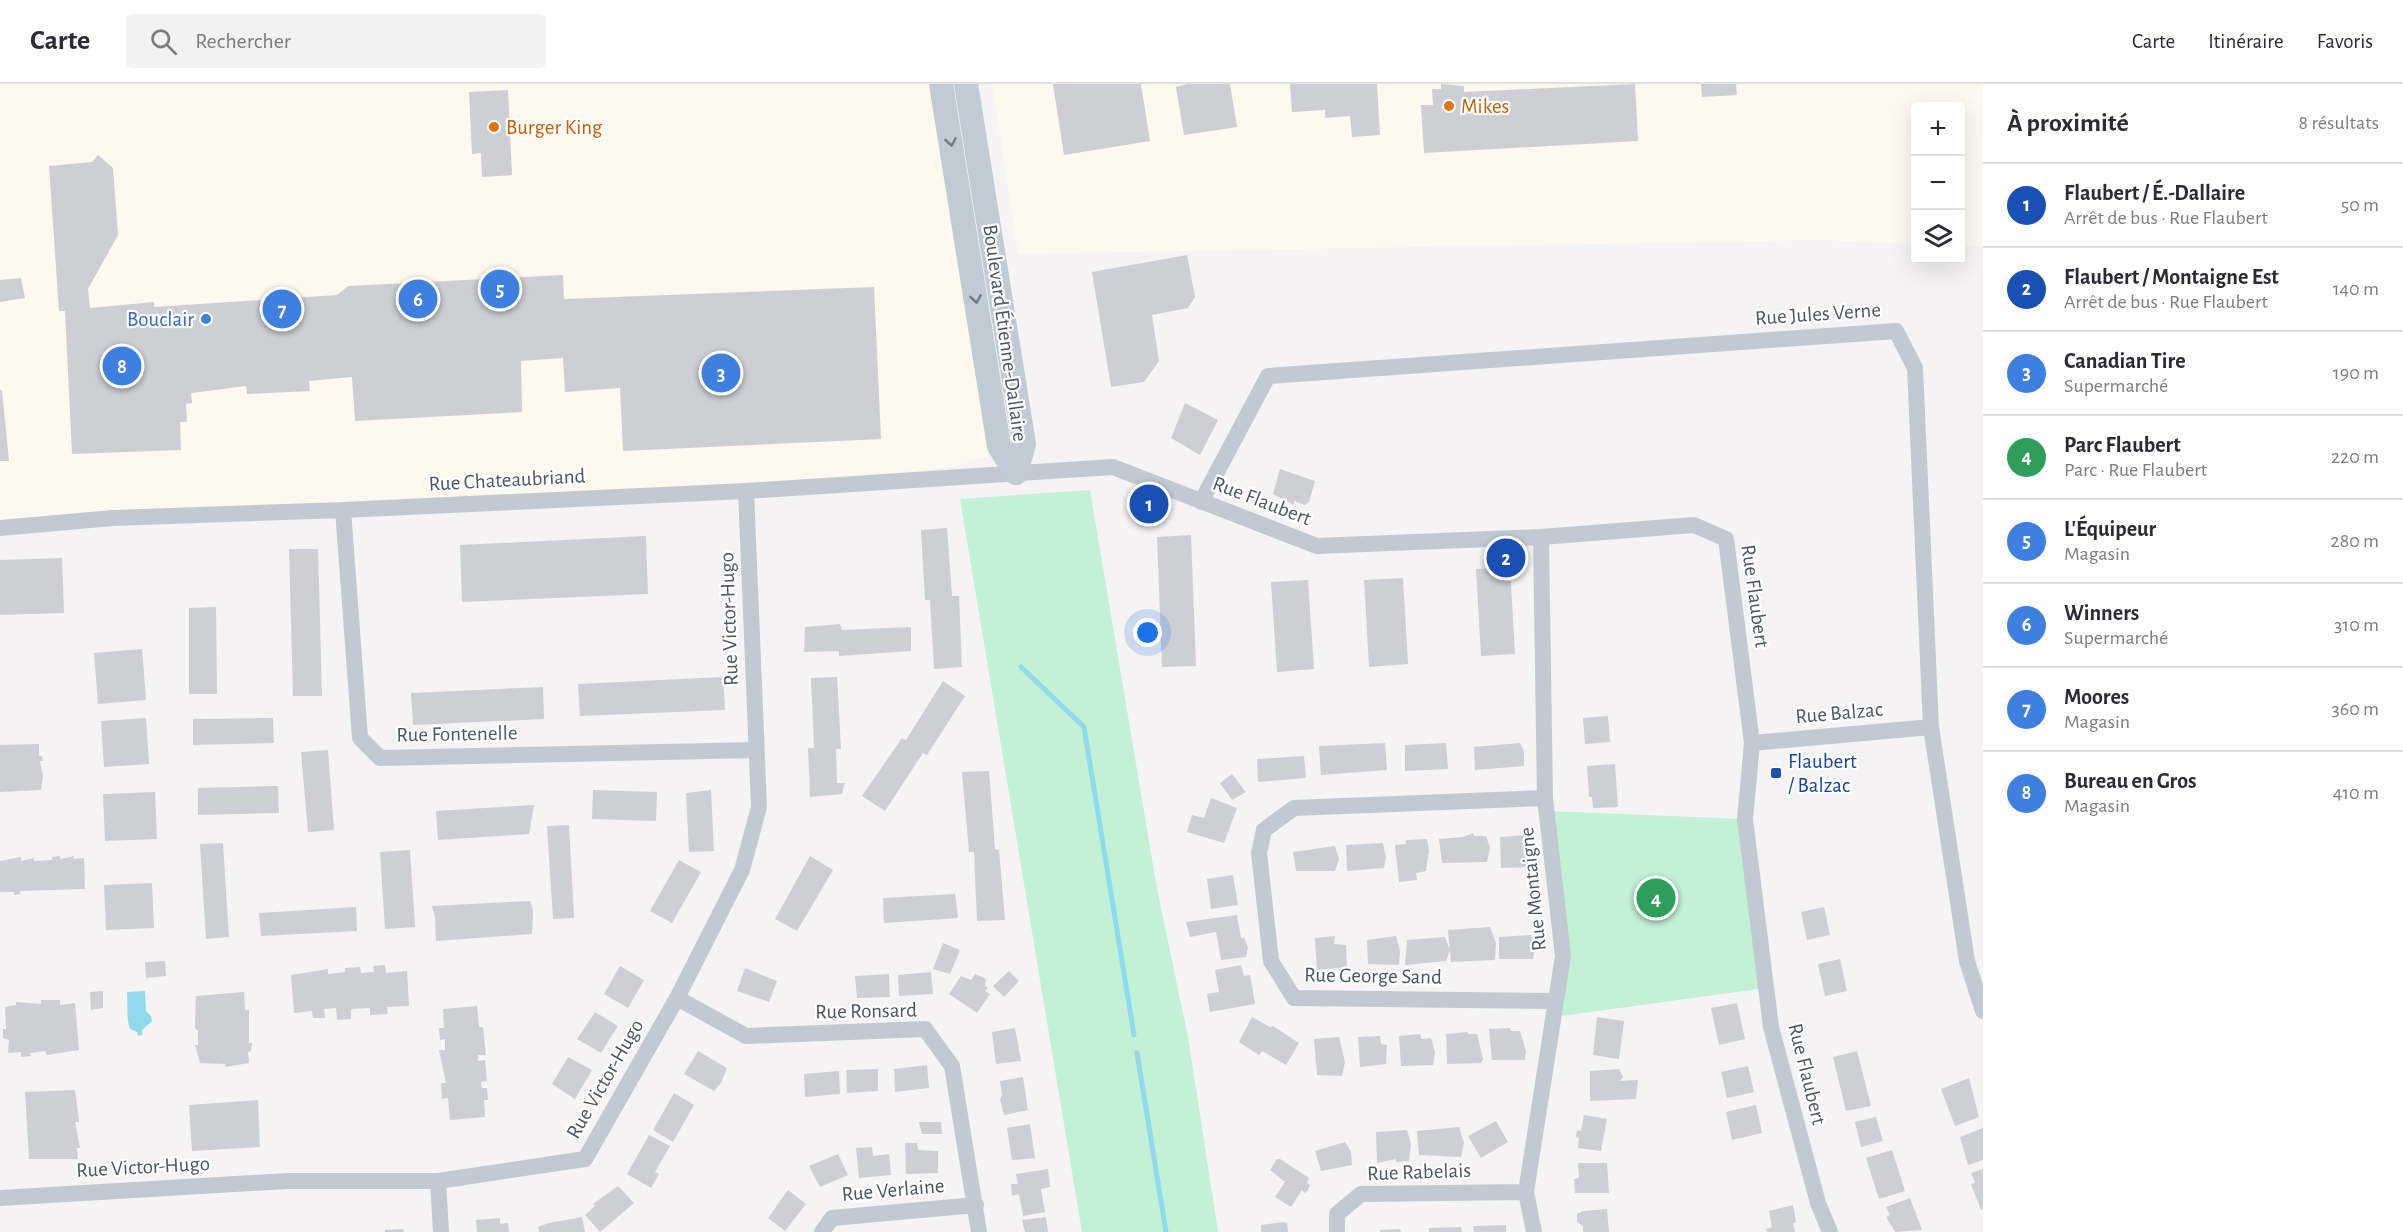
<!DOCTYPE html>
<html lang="fr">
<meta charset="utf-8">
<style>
:root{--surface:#fff;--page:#f2f2f3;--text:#2b2b33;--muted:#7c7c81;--line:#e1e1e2;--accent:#7c3aed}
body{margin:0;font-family:"Alegreya Sans",sans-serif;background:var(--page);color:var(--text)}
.controls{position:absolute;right:18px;top:18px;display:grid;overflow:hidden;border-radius:6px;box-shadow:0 6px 24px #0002}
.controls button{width:54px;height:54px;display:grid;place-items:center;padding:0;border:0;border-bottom:2px solid var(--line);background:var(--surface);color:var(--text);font:30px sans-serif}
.you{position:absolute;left:1148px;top:549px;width:21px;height:21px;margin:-15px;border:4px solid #fff;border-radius:50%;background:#1a73e8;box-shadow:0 0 0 9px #1a73e833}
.badge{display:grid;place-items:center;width:39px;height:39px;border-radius:50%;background:var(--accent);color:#fff;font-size:20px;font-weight:700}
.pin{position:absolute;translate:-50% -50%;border:3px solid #fff;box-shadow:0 2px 6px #0006}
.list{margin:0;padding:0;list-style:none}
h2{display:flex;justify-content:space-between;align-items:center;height:78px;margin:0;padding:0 24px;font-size:26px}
h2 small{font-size:20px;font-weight:400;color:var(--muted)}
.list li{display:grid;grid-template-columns:39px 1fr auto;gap:18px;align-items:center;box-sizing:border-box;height:84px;padding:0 24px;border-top:2px solid var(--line)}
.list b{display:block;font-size:22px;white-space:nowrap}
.list p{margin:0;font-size:20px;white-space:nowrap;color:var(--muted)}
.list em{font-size:20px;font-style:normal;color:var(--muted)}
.icon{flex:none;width:33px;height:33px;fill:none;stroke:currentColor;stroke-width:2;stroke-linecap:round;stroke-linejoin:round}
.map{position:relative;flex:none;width:1983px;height:1148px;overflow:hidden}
header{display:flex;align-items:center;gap:36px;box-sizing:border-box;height:84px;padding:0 30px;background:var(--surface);border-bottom:2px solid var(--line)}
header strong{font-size:28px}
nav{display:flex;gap:33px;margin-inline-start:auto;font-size:21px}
.search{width:420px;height:54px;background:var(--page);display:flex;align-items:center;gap:15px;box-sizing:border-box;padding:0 21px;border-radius:6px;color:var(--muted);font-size:22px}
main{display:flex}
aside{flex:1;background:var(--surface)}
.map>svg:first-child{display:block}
</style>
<header>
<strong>Carte</strong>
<div class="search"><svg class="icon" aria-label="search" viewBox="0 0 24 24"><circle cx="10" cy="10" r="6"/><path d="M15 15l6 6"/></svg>Rechercher</div>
<nav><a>Carte</a><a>Itinéraire</a><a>Favoris</a></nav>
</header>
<main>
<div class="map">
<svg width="1983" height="1148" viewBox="0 0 1983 1148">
<rect width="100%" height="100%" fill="#f5f3f3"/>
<path fill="#fdf9ef" d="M 0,0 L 931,0 L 988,372 L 953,383 L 772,400 L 0,442 Z
M 992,0 L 1983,0 L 1983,163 L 1961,162 L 1960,22 L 1916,22 L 1915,160 L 1821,156 L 1018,170 Z"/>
<path fill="#c3f1d5" d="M 1090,406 L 1157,805 L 1188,953 L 1218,1148 L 1082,1148 L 960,415 Z
M 1547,727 L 1745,735 L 1766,904 L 1554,933 L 1563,872 Z"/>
<path fill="#90daee" d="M 145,907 L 146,927 L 151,932 L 152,937 L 142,946 L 142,951 L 138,952 L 137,948 L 130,945 C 126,934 128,921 127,908 Z"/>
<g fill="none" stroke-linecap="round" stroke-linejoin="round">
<path stroke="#90daee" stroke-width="5" d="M 1021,583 L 1084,643 L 1134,951
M 1137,969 L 1166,1148"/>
</g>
<path fill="#cdcfd5" d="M 1053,0 L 1141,0 L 1150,57 L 1064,71 Z
M 1187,0 L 1230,0 L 1237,43 L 1184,51 L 1176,3 Z
M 1290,0 L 1377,0 L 1380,51 L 1352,53 L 1350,32 L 1325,34 L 1325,26 L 1292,28 Z
M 1441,0 L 1464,2 L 1464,8 L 1635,0 L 1638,57 L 1424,69 L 1421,21 L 1433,21 L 1432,5 L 1441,5 Z
M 1701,0 L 1736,0 L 1737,11 L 1702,13 Z
M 508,6 L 512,91 L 482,93 L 481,69 L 472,70 L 469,8 Z
M 98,71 L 113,84 L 118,151 L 88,205 L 90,224 L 154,218 L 154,223 L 337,211 L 348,202 L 563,191 L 564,215 L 874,203 L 881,355 L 623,367 L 620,304 L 565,308 L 563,274 L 521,277 L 522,328 L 355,337 L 352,293 L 309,297 L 310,307 L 247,310 L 246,302 L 191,309 L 192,319 L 186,320 L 187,338 L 180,338 L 181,366 L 72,370 L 65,227 L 59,227 L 49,82 L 92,78 Z
M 1187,171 L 1195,213 L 1188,224 L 1152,231 L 1159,277 L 1144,298 L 1111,303 L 1092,188 Z
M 21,194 L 25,214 L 0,218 L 0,196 Z
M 0,306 L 2,306 L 9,377 L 0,377 Z
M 1185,319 L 1218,336 L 1200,371 L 1171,354 Z
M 1280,385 L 1315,397 L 1309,418 L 1305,421 L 1294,417 L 1294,421 L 1273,410 Z
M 947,444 L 952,512 L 959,512 L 962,583 L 934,585 L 930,516 L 925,516 L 921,446 Z
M 1191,451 L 1196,582 L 1162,583 L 1157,453 Z
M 646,452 L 648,510 L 462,518 L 460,461 Z
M 289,465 L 318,465 L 322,612 L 293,612 Z
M 62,474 L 64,529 L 0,531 L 0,476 Z
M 1510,483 L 1515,570 L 1481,572 L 1476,485 Z
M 1403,494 L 1408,580 L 1369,583 L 1364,496 Z
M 1308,496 L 1314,585 L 1277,588 L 1271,498 Z
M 216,523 L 217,610 L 189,610 L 189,524 Z
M 840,540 L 842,546 L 911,543 L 911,567 L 839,572 L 839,567 L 804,568 L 805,543 Z
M 142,565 L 146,616 L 98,620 L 94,569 Z
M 723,593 L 725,626 L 580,632 L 578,600 Z
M 837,593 L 841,665 L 836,665 L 837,699 L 845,699 L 842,710 L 810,713 L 808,664 L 814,664 L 811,594 Z
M 943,597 L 965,612 L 927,671 L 923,669 L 885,727 L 862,712 L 902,654 L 906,656 Z
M 543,603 L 544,635 L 413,641 L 411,609 Z
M 1608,632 L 1610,658 L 1585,660 L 1583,634 Z
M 146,634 L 149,680 L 104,683 L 101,637 Z
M 273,634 L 274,659 L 193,661 L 193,635 Z
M 1385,659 L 1387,686 L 1321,691 L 1319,662 Z
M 1446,659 L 1448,685 L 1405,687 L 1405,661 Z
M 1520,659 L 1524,667 L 1524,682 L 1475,686 L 1474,663 Z
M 39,660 L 39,672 L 42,672 L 43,677 L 40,677 L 43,692 L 41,706 L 0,708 L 0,661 Z
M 328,666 L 334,746 L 308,748 L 301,668 Z
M 1304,672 L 1306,694 L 1258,698 L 1257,675 Z
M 1615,680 L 1618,723 L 1593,724 L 1592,713 L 1589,713 L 1587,682 Z
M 989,687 L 995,765 L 999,766 L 1005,836 L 977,837 L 974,768 L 969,768 L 962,688 Z
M 1232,690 L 1246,708 L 1232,716 L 1220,699 Z
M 278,702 L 279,729 L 198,731 L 198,704 Z
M 593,706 L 657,708 L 656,737 L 592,735 Z
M 711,706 L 714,767 L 689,768 L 686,709 Z
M 155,708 L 157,755 L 105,757 L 103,710 Z
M 1211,714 L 1237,724 L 1224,759 L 1187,748 L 1192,731 L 1204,734 Z
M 534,721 L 529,750 L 438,756 L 436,727 Z
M 569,741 L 574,834 L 553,835 L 547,742 Z
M 1473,749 L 1474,752 L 1486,752 L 1490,764 L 1487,778 L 1442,779 L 1439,755 L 1463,753 Z
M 1527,751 L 1532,783 L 1501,784 L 1500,753 Z
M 1427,755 L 1429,767 L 1426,787 L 1416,789 L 1417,796 L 1399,798 L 1395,761 L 1406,760 L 1406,756 Z
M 223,759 L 229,853 L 206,855 L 200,760 Z
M 1383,759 L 1386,774 L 1384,784 L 1347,787 L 1346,761 Z
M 1335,762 L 1339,775 L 1335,787 L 1296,787 L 1293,768 Z
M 410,766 L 415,843 L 385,845 L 380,768 Z
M 60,772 L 60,775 L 74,772 L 74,775 L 84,774 L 85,805 L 20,807 L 20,810 L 14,811 L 14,808 L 0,808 L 0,777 L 21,773 L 21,777 L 34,774 L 34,777 L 52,776 L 52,773 Z
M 810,772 L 833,786 L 797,847 L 775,835 Z
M 679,776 L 701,788 L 672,839 L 650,827 Z
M 1233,791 L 1238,821 L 1211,825 L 1207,795 Z
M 152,799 L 154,844 L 106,846 L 104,801 Z
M 955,810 L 958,834 L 884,839 L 883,814 Z
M 530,817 L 533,826 L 532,850 L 436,857 L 435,833 L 432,822 Z
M 356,823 L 357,847 L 261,852 L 259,829 Z
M 1824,823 L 1830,851 L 1807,856 L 1801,828 Z
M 1237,831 L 1241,854 L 1244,854 L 1248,863 L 1246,873 L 1221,876 L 1216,848 L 1190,853 L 1186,838 Z
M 1490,843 L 1496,859 L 1495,876 L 1451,878 L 1448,846 Z
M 1531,851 L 1535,864 L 1533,875 L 1499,875 L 1499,853 Z
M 1335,852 L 1334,860 L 1346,861 L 1347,883 L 1317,886 L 1315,854 Z
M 1396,852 L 1400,867 L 1399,881 L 1368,880 L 1367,856 Z
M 1445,853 L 1450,866 L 1446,877 L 1405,881 L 1407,856 Z
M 943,859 L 960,866 L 950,890 L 933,885 Z
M 1840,875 L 1847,907 L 1825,912 L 1818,880 Z
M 165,877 L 166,892 L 146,894 L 145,878 Z
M 385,881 L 386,889 L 407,887 L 409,922 L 387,923 L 388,930 L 370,931 L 370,924 L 351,925 L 351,935 L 337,936 L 336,924 L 324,925 L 325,934 L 313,934 L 312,927 L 294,929 L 291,891 L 328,885 L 328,890 L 345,888 L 345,884 L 360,883 L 361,889 L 374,888 L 373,882 Z
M 1241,881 L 1244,892 L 1250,891 L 1255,920 L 1210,928 L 1207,910 L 1219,908 L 1215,886 Z
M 620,882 L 644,896 L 628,924 L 604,910 Z
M 745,884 L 777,897 L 769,918 L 737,907 Z
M 1009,887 L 1019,897 L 1004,913 L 993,902 Z
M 931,888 L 933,910 L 899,912 L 898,891 Z
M 889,890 L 890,913 L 857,914 L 855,892 Z
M 975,890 L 986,895 L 985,902 L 988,904 L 985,907 L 990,910 L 977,929 L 949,910 L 961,892 L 971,896 Z
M 103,907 L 103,924 L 91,926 L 90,908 Z
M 244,908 L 245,926 L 249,926 L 249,959 L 252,959 L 251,967 L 248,968 L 249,979 L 226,983 L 225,980 L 200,979 L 195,961 L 198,961 L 198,947 L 195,944 L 196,912 Z
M 41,916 L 60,916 L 60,921 L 75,919 L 79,966 L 47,971 L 45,967 L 30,969 L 31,972 L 21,973 L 21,968 L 8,969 L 9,956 L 3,954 L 3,945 L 6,945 L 5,923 L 16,921 L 16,918 L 41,920 Z
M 1737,919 L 1745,955 L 1719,961 L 1711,924 Z
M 477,922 L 479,943 L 483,943 L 486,971 L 478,971 L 478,977 L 485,976 L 487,997 L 481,998 L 482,1004 L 487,1004 L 488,1016 L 484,1016 L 485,1033 L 450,1036 L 448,1014 L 442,1015 L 441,999 L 446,999 L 439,966 L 445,966 L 445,955 L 440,956 L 439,944 L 444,944 L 443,925 Z
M 595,928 L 618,942 L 601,969 L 577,955 Z
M 1252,933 L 1270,943 L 1273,942 L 1299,959 L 1286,981 L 1262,967 L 1259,971 L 1239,958 Z
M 1597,933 L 1624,937 L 1619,975 L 1593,971 Z
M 1015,944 L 1021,977 L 996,980 L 992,948 Z
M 1510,944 L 1511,947 L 1520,947 L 1526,967 L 1525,976 L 1492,976 L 1489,945 Z
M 1468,948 L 1468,950 L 1477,950 L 1483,975 L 1481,979 L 1447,980 L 1446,950 Z
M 1420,950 L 1421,955 L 1431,954 L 1435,968 L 1433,981 L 1401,982 L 1399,952 Z
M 1380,952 L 1381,960 L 1387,961 L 1386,980 L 1360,983 L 1358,953 Z
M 1339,953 L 1345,978 L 1342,992 L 1317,991 L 1314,955 Z
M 698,967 L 727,984 L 721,999 L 714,1007 L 684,990 Z
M 1857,967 L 1871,1022 L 1846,1027 L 1833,973 Z
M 568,973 L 592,986 L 575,1015 L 552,1000 Z
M 927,981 L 929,1004 L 895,1008 L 894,985 Z
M 1748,982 L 1754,1008 L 1727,1014 L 1721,988 Z
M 878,985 L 878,1007 L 847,1009 L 846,986 Z
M 1619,985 L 1623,993 L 1620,997 L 1638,996 L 1636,1015 L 1590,1017 L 1590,987 Z
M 839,987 L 840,1010 L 805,1013 L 804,990 Z
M 1023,993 L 1028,1026 L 1004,1031 L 1000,1015 L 1002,1011 L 1000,997 Z
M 1969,994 L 1979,1033 L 1955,1042 L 1941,1005 Z
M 75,1006 L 79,1038 L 75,1038 L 80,1064 L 77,1064 L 78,1075 L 29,1075 L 25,1008 Z
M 674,1009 L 694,1021 L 673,1058 L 653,1046 Z
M 258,1016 L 260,1063 L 192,1067 L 189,1021 Z
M 1756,1021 L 1762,1049 L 1732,1056 L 1726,1028 Z
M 1584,1031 L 1607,1035 L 1601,1067 L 1578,1064 L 1579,1054 L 1576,1053 L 1577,1046 L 1581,1047 Z
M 1876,1033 L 1883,1057 L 1861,1063 L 1855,1038 Z
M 1496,1037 L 1508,1058 L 1481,1074 L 1468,1052 Z
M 919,1038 L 941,1038 L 942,1050 L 922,1050 Z
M 1030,1040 L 1035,1074 L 1012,1076 L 1007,1044 Z
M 1459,1043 L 1464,1059 L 1461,1073 L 1419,1071 L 1417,1047 Z
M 1983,1044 L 1983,1076 L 1968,1081 L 1960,1053 Z
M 1407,1046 L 1411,1060 L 1409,1077 L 1396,1078 L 1396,1075 L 1377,1079 L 1376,1048 Z
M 649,1051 L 670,1062 L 655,1088 L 659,1090 L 651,1104 L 627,1090 Z
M 1345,1058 L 1351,1068 L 1352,1081 L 1321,1087 L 1315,1067 Z
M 905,1059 L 917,1059 L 918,1066 L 938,1067 L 938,1089 L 906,1090 Z
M 872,1063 L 873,1072 L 889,1070 L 891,1091 L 859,1094 L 856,1064 Z
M 1892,1066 L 1905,1107 L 1879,1115 L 1866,1074 Z
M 838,1070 L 848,1091 L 820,1103 L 809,1082 Z
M 1277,1075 L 1280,1075 L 1309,1094 L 1307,1099 L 1310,1101 L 1308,1106 L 1305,1109 L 1302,1106 L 1291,1123 L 1275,1113 L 1285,1098 L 1270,1086 Z
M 1578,1079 L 1607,1079 L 1609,1109 L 1575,1109 L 1574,1095 L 1579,1094 Z
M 1048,1085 L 1050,1103 L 1041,1105 L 1045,1128 L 1023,1132 L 1019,1110 L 1012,1112 L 1011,1100 L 1018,1100 L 1016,1090 Z
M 1983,1085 L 1983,1125 L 1981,1126 L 1971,1100 L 1975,1099 L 1971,1089 Z
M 618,1102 L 634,1119 L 600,1148 L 585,1131 L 595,1122 L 593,1120 Z
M 788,1106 L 806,1120 L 785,1147 L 768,1134 Z
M 1910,1114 L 1922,1146 L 1895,1148 L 1886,1133 L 1890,1131 L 1886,1123 Z
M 1793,1121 L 1796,1138 L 1793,1140 L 1795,1148 L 1767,1148 L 1766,1145 L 1772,1143 L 1769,1127 Z
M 1607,1125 L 1609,1148 L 1583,1148 L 1583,1142 L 1577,1138 L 1577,1130 L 1583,1127 Z
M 582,1133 L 585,1148 L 539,1148 L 538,1143 L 549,1139 Z
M 1046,1133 L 1048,1148 L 1025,1148 L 1022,1136 Z
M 500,1134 L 500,1140 L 508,1139 L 509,1148 L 477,1148 L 476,1136 Z
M 1282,1138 L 1287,1139 L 1288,1148 L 1261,1148 L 1261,1141 Z
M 1506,1141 L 1506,1148 L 1474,1148 L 1473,1142 Z
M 1461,1143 L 1462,1148 L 1429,1148 L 1429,1144 Z
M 403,1145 L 404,1148 L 385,1148 L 385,1146 Z
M 1400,1145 L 1401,1148 L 1380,1148 L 1380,1146 Z"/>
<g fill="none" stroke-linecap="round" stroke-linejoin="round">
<path stroke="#c1cad2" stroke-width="16" d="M 1201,418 L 1268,292 L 1896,247 L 1915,284 L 1931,643 L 1967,877 L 1983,927
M 343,426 L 360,654 L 380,674 L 756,666
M 0,444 L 113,434 L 343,426 L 746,407 L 1113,383 L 1317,462 L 1541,453 L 1694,441 L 1726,455 L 1752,659 L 1745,735 L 1771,943 L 1818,1119 L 1830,1148
M 1752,659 L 1931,643
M 1545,714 L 1294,724 L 1264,746 L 1259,769 L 1271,877 L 1294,914 L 1556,917
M 677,914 L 746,952 L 925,945 L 952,982 L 979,1148
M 438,1097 L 441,1148
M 0,1114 L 287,1097 L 438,1097 L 585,1075 L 677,914 L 742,786 L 759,723 L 746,407
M 822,1148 L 832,1134 L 976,1121
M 1337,1148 L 1337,1130 L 1361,1110 L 1526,1108
M 1534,1148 L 1526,1108 L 1563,872 L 1545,714 L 1541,453"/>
<path stroke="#c1cbd6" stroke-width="24" d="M 941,0 L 999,362 L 1016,389
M 966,0 L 1024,360 L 1016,389"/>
</g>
<defs><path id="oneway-chevron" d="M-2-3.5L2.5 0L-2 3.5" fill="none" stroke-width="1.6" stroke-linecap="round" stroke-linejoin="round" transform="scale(1.5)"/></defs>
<g stroke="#6e7984">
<use href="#oneway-chevron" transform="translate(951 58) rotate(81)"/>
<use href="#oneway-chevron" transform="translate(976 215) rotate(81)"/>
</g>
<g fill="#e8710a" stroke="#fff" stroke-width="2">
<circle cx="1449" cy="22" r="6"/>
<circle cx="494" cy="43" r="6"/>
</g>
<circle fill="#3f7fe0" stroke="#fff" stroke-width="2" cx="206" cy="235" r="6"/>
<rect fill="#1a4fb4" stroke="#fff" stroke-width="2" x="1770" y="683" width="12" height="12" rx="3"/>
<g text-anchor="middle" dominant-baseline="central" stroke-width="4.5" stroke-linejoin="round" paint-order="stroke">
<g font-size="21" fill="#c56008" stroke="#fff" text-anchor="start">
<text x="1461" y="22">Mikes</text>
<text x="506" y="43">Burger King</text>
</g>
<g font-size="21" fill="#4a5661" stroke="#fff">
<text transform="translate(1818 230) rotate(-4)">Rue Jules Verne</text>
<text transform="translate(1005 249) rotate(82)">Boulevard Étienne-Dallaire</text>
<text transform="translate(507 396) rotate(-3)">Rue Chateaubriand</text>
<text transform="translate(1262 417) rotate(21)">Rue Flaubert</text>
<text transform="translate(1755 512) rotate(82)">Rue Flaubert</text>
<text transform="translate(729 535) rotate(-92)">Rue Victor-Hugo</text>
<text transform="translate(1839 629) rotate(-5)">Rue Balzac</text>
<text transform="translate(457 650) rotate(-1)">Rue Fontenelle</text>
<text transform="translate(1533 805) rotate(-96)">Rue Montaigne</text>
<text transform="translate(1373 892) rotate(1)">Rue George Sand</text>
<text transform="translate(866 927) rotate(-1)">Rue Ronsard</text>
<text transform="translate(1807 990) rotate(76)">Rue Flaubert</text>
<text transform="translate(605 995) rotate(-60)">Rue Victor-Hugo</text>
<text transform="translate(143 1083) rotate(-3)">Rue Victor-Hugo</text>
<text transform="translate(1419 1088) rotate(-2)">Rue Rabelais</text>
<text transform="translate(893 1106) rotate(-5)">Rue Verlaine</text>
</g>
<g font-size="21" fill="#366cbe" stroke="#fff" text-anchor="end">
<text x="194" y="235">Bouclair</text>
</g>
<g font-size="21" fill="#164399" stroke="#fff" text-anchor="start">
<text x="1788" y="677">Flaubert<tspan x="1788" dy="24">/ Balzac</tspan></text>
</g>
</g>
</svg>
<div class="controls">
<button>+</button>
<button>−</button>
<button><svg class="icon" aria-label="layers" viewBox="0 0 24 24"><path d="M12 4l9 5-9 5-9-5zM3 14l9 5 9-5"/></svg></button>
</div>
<div class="you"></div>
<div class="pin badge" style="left:1149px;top:420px;background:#1a4fb4">1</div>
<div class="pin badge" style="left:1506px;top:474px;background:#1a4fb4">2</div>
<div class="pin badge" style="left:721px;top:289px;background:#3f7fe0">3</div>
<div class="pin badge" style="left:1656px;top:814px;background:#2e9e5b">4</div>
<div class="pin badge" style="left:500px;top:205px;background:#3f7fe0">5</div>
<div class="pin badge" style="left:418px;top:215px;background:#3f7fe0">6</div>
<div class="pin badge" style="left:282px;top:225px;background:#3f7fe0">7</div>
<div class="pin badge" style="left:122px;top:282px;background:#3f7fe0">8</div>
</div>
<aside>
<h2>À proximité<small>8 résultats</small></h2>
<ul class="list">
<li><span class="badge" style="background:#1a4fb4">1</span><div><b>Flaubert / É.-Dallaire</b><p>Arrêt de bus · Rue Flaubert</p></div><em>50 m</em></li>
<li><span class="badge" style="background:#1a4fb4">2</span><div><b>Flaubert / Montaigne Est</b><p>Arrêt de bus · Rue Flaubert</p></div><em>140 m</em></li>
<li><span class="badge" style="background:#3f7fe0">3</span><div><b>Canadian Tire</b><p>Supermarché</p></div><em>190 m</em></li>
<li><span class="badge" style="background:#2e9e5b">4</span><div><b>Parc Flaubert</b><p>Parc · Rue Flaubert</p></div><em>220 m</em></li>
<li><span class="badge" style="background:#3f7fe0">5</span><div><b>L'Équipeur</b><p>Magasin</p></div><em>280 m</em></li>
<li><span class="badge" style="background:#3f7fe0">6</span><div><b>Winners</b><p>Supermarché</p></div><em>310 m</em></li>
<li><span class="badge" style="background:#3f7fe0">7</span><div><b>Moores</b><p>Magasin</p></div><em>360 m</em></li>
<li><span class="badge" style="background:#3f7fe0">8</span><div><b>Bureau en Gros</b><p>Magasin</p></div><em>410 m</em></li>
</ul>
</aside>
</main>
